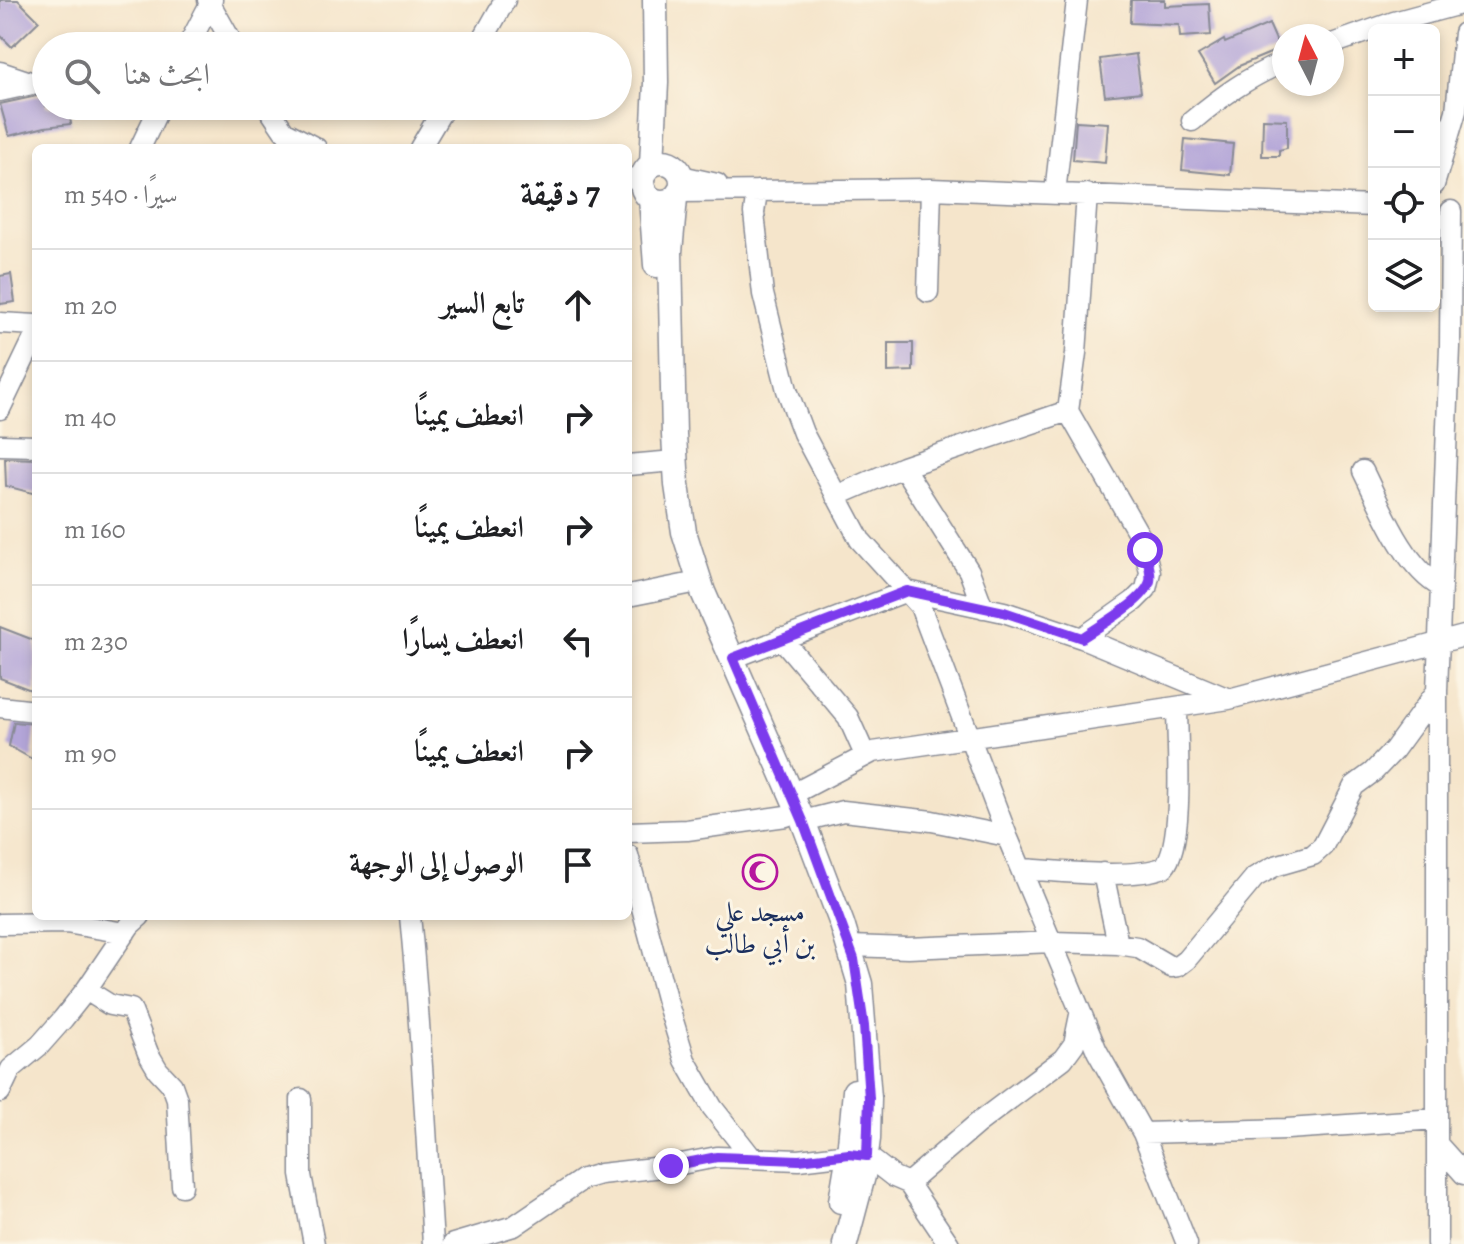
<!DOCTYPE html>
<html lang="ar">
<meta charset="utf-8">
<style>
:root{--surface:#fff;--page:#f6f6f6;--text:#202124;--muted:#757577;--line:#e0e0e0}
body{margin:0;font-family:Alegreya,Amiri,serif;background:var(--page);color:var(--text);direction:rtl}
.controls{position:absolute;right:24px;top:24px;display:grid;overflow:hidden;border-radius:12px;box-shadow:0 4px 12px #0003}
.controls button{width:72px;height:72px;display:grid;place-items:center;padding:0;border:0;border-bottom:2px solid var(--line);background:var(--surface);color:var(--text);font:40px sans-serif}
.compass{position:absolute;left:1272px;top:24px;width:72px;height:72px;border-radius:50%;background:var(--surface);box-shadow:0 4px 12px #0003;rotate:354deg}
.stop{position:absolute;width:24px;height:24px;margin:-18px;border:6px solid #7c3aed;border-radius:50%;background:#fff}
.stop.end{background:#7c3aed;border-color:#fff;box-shadow:0 2px 8px #0008}
.list{margin:0;padding:0;list-style:none}
h2{display:flex;justify-content:space-between;align-items:center;height:104px;margin:0;padding:0 32px;font-size:34px}
h2 small{font-size:26px;font-weight:400;color:var(--muted)}
.list li{display:grid;grid-template-columns:52px 1fr auto;gap:24px;align-items:center;box-sizing:border-box;height:112px;padding:0 32px;border-top:2px solid var(--line)}
.list b{display:block;font-size:30px;white-space:nowrap}
.list em{font-size:26px;font-style:normal;color:var(--muted)}
.icon{flex:none;width:44px;height:44px;fill:none;stroke:currentColor;stroke-width:2;stroke-linecap:round;stroke-linejoin:round}
.map{position:relative;flex:none;width:1464px;height:1244px;overflow:hidden;direction:ltr}
.search{position:absolute;background:var(--surface);box-shadow:0 4px 12px #0003;left:32px;top:32px;width:600px;height:88px;display:flex;align-items:center;gap:20px;box-sizing:border-box;padding:0 28px;border-radius:44px;color:var(--muted);font-size:30px}
.panel{position:absolute;background:var(--surface);box-shadow:0 4px 12px #0003;left:32px;top:144px;width:600px;height:776px;border-radius:12px;direction:rtl}
.map>svg:first-child{display:block}
</style>
<div class="map">
<svg width="1464" height="1244" viewBox="0 0 1464 1244">
<rect width="100%" height="100%" fill="#fcf5e5"/>
<filter id="ink" filterUnits="userSpaceOnUse"><feTurbulence type="fractalNoise" baseFrequency=".0125" numOctaves="2"/><feDisplacementMap in="SourceGraphic" scale="16" xChannelSelector="R" yChannelSelector="G"/><feConvolveMatrix kernelMatrix="1 2 1 2 8 2 1 2 1" color-interpolation-filters="sRGB"/></filter>
<filter id="wash" filterUnits="userSpaceOnUse"><feTurbulence type="fractalNoise" baseFrequency=".006" numOctaves="4" result="noise"/><feDisplacementMap in="SourceGraphic" scale="32" xChannelSelector="R" yChannelSelector="G"/><feGaussianBlur stdDeviation="1.8" result="paint"/><feColorMatrix in="noise" values="0 0 0 0 0 0 0 0 0 0 0 0 0 0 0 0 0 1.4 0 .05"/><feComposite in="paint" operator="in"/></filter>
<g filter="url(#wash)">
<rect width="100%" height="100%" fill="#f5e5cb"/>
<g id="blocks">
<path fill="#b3a5d8" d="M 0,0 L 18,0 L 39,21 L 12,47 L 0,35 Z
M 1131,0 L 1165,0 L 1165,6 L 1209,4 L 1211,35 L 1180,37 L 1179,25 L 1130,23 Z
M 1269,24 L 1280,49 L 1239,66 L 1215,83 L 1198,55 L 1224,40 L 1225,43 Z
M 1136,54 L 1141,92 L 1105,96 L 1100,59 Z
M 46,94 L 46,106 L 68,106 L 71,124 L 45,127 L 9,136 L 0,104 Z
M 1263,119 L 1287,120 L 1287,148 L 1279,150 L 1279,156 L 1262,156 Z
M 1076,121 L 1108,123 L 1105,163 L 1073,160 Z
M 1185,139 L 1233,144 L 1230,175 L 1182,170 Z
M 11,274 L 15,302 L 0,304 L 0,276 Z
M 888,343 L 913,343 L 913,371 L 888,372 Z
M 5,458 L 36,459 L 36,494 L 6,486 Z
M 0,627 L 36,641 L 36,692 L 0,678 Z
M 14,722 L 36,724 L 32,759 L 9,746 Z"/>
</g>
</g>
<g filter="url(#ink)">
<use href="#blocks" fill-opacity="0" stroke="#888a94" stroke-width="2"/>
<g fill="none" stroke-linecap="round" stroke-linejoin="round">
<g stroke="#888a94" stroke-width="23">
<path id="minor" d="M 208,0 L 234,46
M 1332,44 L 1394,22 L 1464,3
M 188,46 L 212,0
M 479,46 L 505,0
M 0,72 L 33,83
M 0,91 L 46,81
M 267,106 L 284,131 L 316,148
M 1192,121 C 1222,96 1248,77 1284,62
M 140,148 L 160,106
M 420,148 L 445,106
M 681,176 L 717,184
M 628,178 L 641,180
M 1434,185 L 1456,111 L 1464,33
M 757,191 L 754,213 L 763,294 L 787,390 L 803,433 L 860,540 L 920,606 L 1007,836 L 1097,1051 L 1143,1133 L 1187,1244
M 679,192 L 931,189 L 1374,206
M 1055,193 L 1077,0
M 928,292 L 931,189
M 0,323 L 36,325
M 0,409 L 36,334
M 1068,411 L 1142,540 L 1150,572 L 1146,589 L 1134,601 L 1082,638
M 0,445 L 36,446
M 628,465 L 663,462
M 903,467 L 969,571 L 983,608
M 1363,471 C 1381,507 1404,567 1441,587
M 836,496 L 903,467 L 1068,411 L 1076,353 L 1087,194
M 628,596 L 688,584
M 781,638 L 848,717 L 865,755
M 733,658 L 907,591 L 1004,612 L 1082,638 L 1229,699 L 1464,636
M 0,707 L 36,711
M 791,795 L 873,752 L 1229,699
M 803,821 L 843,811 L 932,821 L 1007,836
M 628,832 L 687,830 L 786,816
M 628,855 L 666,998 L 685,1060 L 712,1107 L 752,1158
M 1022,869 C 1057,871 1133,880 1164,867 C 1185,843 1177,741 1177,707
M 1103,873 L 1118,944
M 410,916 C 421,1025 426,1134 433,1244
M 0,924 L 66,923 L 125,933
M 850,946 L 908,948 L 1053,942 L 1118,944 L 1137,947 L 1171,967 L 1178,966 L 1186,960 L 1255,877 L 1275,866 L 1313,855 L 1323,846 L 1354,786 L 1373,772 L 1394,750 L 1437,691
M 86,990 L 110,1005 L 131,1009 L 148,1053 L 158,1070 L 172,1085 L 177,1099 L 182,1186
M 0,1092 L 11,1069 L 40,1045 L 63,1019 L 86,990 L 130,925 L 140,916
M 301,1099 L 301,1175 L 314,1244
M 1143,1133 L 1287,1129 L 1437,1119
M 1438,1145 L 1464,1174
M 908,1183 L 978,1123 L 1063,1059 L 1074,1044 L 1080,1015
M 453,1244 L 514,1226 L 583,1179 L 600,1174 L 671,1166 L 717,1157 L 799,1160 L 849,1154 L 867,1156 L 894,1177 L 908,1183 L 949,1244
M 1437,1244 L 1437,691 L 1450,347 L 1451,211"/>
</g>
<g stroke="#888a94" stroke-width="27">
<path id="major" d="M642 182a20 20 0 1 1 40 0a20 20 0 1 1-40 0Z
M 652,164 L 656,83 L 655,0
M 675,198 L 670,252 L 674,435 L 677,485 L 684,532 L 703,592 L 803,821 L 842,924 L 860,984 L 869,1098 L 868,1139 L 863,1176 L 845,1244
M 651,199 L 656,265
M 841,1201 L 849,1154 L 855,1091"/>
</g>
<use href="#minor" stroke="#fff" stroke-width="20"/>
<use href="#major" stroke="#fff" stroke-width="24"/>
</g>
</g>
<g fill="none" stroke-linecap="round" stroke-linejoin="round" filter="url(#ink)">
<path stroke="#7c3aed" stroke-width="10" d="M 671,1166 L 717,1157 L 799,1160 L 849,1154 L 867,1156 L 869,1098 L 864,1026 L 854,959 L 803,821 L 733,658 L 907,591 L 1004,612 L 1082,638 C 1099,626 1145,601 1150,581 C 1152,571 1147,560 1145,550"/>
</g>
<defs>
<g id="mosque-ring" transform="scale(1.8)"><circle r="9.5" fill="#fcf5e5" stroke="#b5179e" stroke-width="1.5"/><path d="M3.5-4.9A6 6 0 1 0 3.5 4.9A5 5 0 1 1 3.5-4.9Z" fill="#b5179e"/></g>
</defs>
<g fill-rule="evenodd">
<use href="#mosque-ring" x="760" y="872"/>
</g>
<g text-anchor="middle" dominant-baseline="central" stroke-width="6" stroke-linejoin="round" paint-order="stroke">
<g font-size="28" fill="#1b2f5e" stroke="#fcf5e5">
<text x="760" y="912">مسجد علي<tspan x="760" dy="32">بن أبي طالب</tspan></text>
</g>
</g>
</svg>
<div class="controls">
<button>+</button>
<button>−</button>
<button><svg class="icon" aria-label="locate" viewBox="0 0 24 24"><circle cx="12" cy="12" r="6"/><path d="M12 2v4M12 18v4M2 12h4M18 12h4"/></svg></button>
<button><svg class="icon" aria-label="layers" viewBox="0 0 24 24"><path d="M12 4l9 5-9 5-9-5zM3 14l9 5 9-5"/></svg></button>
</div>
<svg class="compass" viewBox="-18 -18 36 36"><path d="M0-13l5 13h-10z" fill="#e53935"/><path d="M0 13l5-13h-10z" fill="#757577"/></svg>
<div class="stop" style="left:1145px;top:550px"></div>
<div class="stop end" style="left:671px;top:1166px"></div>
<div class="search"><svg class="icon" aria-label="search" viewBox="0 0 24 24"><circle cx="10" cy="10" r="6"/><path d="M15 15l6 6"/></svg>ابحث هنا</div>
<section class="panel">
<h2>7 دقيقة<small>سيرًا · 540 m</small></h2>
<ul class="list">
<li><svg class="icon" aria-label="ahead" viewBox="0 0 24 24"><path d="M12 20V5M6 11l6-6 6 6"/></svg><div><b>تابع السير</b></div><em>20 m</em></li>
<li><svg class="icon" aria-label="right" viewBox="0 0 24 24"><path d="M7 20v-9h11M14 6l5 5-5 5"/></svg><div><b>انعطف يمينًا</b></div><em>40 m</em></li>
<li><svg class="icon" aria-label="right" viewBox="0 0 24 24"><path d="M7 20v-9h11M14 6l5 5-5 5"/></svg><div><b>انعطف يمينًا</b></div><em>160 m</em></li>
<li><svg class="icon" aria-label="left" viewBox="0 0 24 24"><path d="M17 20v-9H6M10 6l-5 5 5 5"/></svg><div><b>انعطف يسارًا</b></div><em>230 m</em></li>
<li><svg class="icon" aria-label="right" viewBox="0 0 24 24"><path d="M7 20v-9h11M14 6l5 5-5 5"/></svg><div><b>انعطف يمينًا</b></div><em>90 m</em></li>
<li><svg class="icon" aria-label="arrive" viewBox="0 0 24 24"><path d="M6 21V4h12l-3 4 3 4H6"/></svg><div><b>الوصول إلى الوجهة</b></div></li>
</ul>
</section>
</div>
